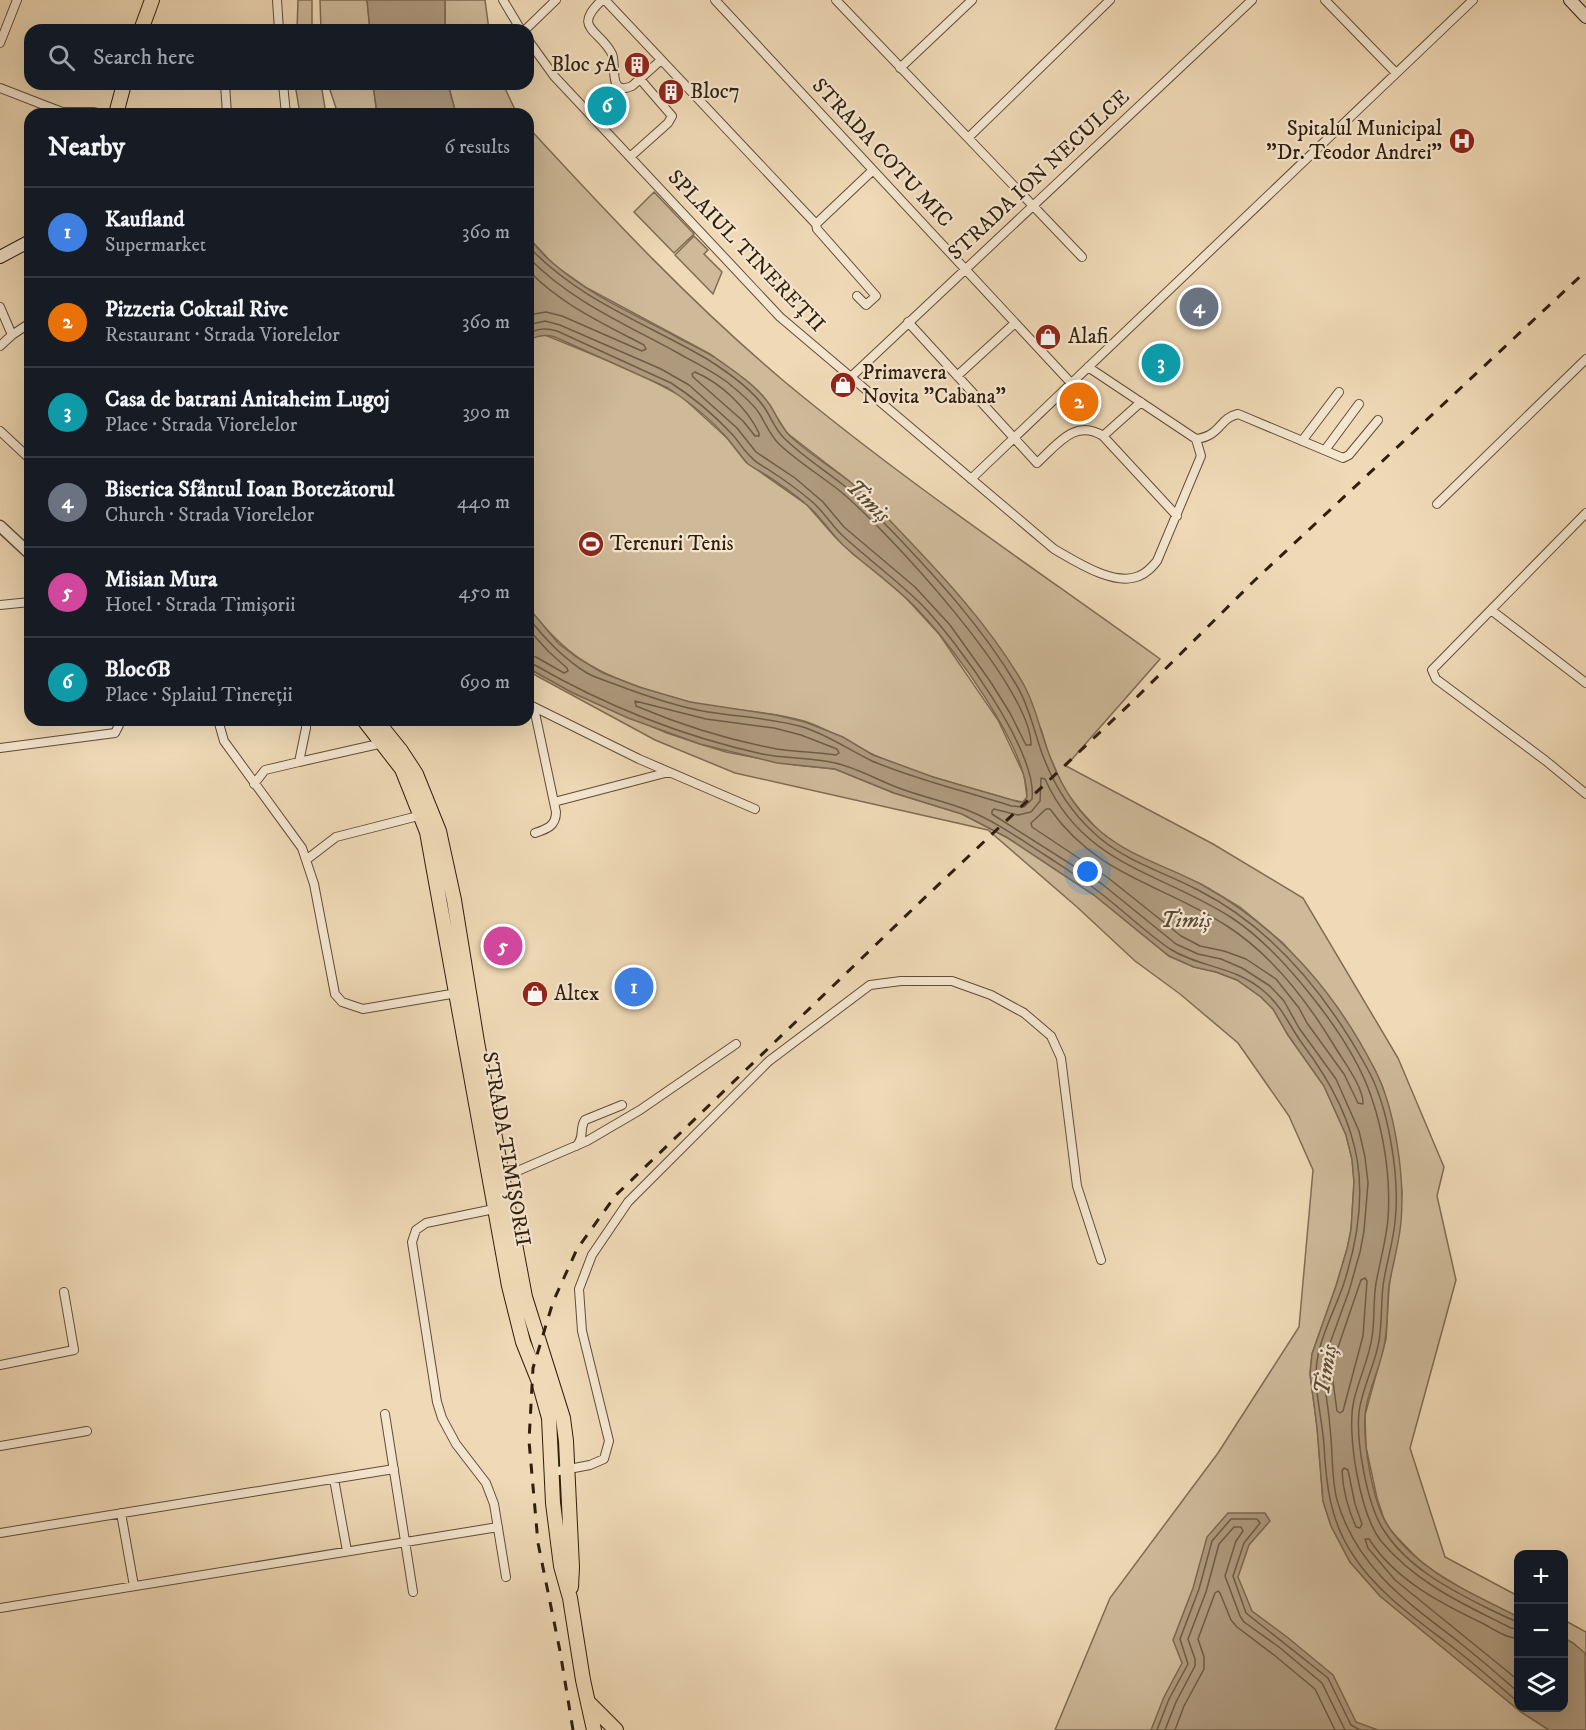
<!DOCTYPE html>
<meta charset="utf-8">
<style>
:root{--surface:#171b24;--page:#20242c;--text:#f1f3f6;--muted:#9ea1a6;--line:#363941;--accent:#c59692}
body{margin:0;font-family:"IM FELL DW Pica",serif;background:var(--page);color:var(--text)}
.controls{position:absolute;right:18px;bottom:18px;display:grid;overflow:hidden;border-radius:12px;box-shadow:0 6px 24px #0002}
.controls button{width:54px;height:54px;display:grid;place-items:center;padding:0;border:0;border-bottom:2px solid var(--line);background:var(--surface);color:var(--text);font:30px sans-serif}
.you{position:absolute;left:1088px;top:872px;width:21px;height:21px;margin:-15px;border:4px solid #fff;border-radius:50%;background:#1a73e8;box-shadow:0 0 0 9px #1a73e833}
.badge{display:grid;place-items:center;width:39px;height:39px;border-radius:50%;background:var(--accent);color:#fff;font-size:20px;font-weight:700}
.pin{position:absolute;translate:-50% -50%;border:3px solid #fff;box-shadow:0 2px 6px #0006}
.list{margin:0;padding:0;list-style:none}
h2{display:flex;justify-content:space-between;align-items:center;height:78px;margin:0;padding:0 24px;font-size:26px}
h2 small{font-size:20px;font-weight:400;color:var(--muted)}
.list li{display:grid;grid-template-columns:39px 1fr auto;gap:18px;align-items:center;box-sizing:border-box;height:90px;padding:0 24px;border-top:2px solid var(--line)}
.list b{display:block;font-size:22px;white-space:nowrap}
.list p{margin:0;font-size:20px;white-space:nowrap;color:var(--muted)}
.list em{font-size:20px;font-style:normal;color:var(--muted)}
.icon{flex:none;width:33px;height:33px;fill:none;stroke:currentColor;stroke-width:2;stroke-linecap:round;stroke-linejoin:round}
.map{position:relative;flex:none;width:1586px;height:1730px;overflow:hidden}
.search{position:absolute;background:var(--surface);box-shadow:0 6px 24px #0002;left:24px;top:24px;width:510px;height:66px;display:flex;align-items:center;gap:15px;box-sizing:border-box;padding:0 21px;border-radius:18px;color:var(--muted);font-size:22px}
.panel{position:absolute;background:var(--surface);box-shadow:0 6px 24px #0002;left:24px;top:108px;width:510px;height:618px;border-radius:18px}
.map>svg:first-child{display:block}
</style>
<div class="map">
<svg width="1586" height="1730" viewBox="0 0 1586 1730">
<rect width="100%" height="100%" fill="#efd9b6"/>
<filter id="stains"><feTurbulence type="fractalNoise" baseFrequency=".00333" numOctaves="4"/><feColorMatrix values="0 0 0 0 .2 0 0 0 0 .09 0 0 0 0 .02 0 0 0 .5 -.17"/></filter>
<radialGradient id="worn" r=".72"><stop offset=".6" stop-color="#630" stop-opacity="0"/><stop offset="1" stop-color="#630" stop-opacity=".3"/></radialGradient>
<path fill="#ceb999" stroke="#7e6c53" stroke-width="1.5" d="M 298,0 L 312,0 L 312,30 L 297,30 Z
M 320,0 L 367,0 L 370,30 L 321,30 Z
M 445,0 L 485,0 L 489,30 L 445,30 Z
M 295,84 L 321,84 L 326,114 L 300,114 Z
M 328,84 L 373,84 L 377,114 L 338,114 Z
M 448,84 L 503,84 L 517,114 L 456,114 Z
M 528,127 C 610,216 692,304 785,382 C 904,481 1034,568 1160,659 L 1066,766 L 1213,844 L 1303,898 L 1398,1058 L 1444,1167 L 1437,1196 L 1456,1280 L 1410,1448 L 1445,1557 L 1518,1596 L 1518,1617 L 1464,1590 L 1435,1572 L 1418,1559 L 1391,1531 L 1384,1519 L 1377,1498 L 1366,1447 L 1365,1415 L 1386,1339 L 1389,1288 L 1402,1193 L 1399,1163 L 1395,1137 L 1383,1088 L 1374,1068 L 1349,1027 L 1326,993 L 1283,943 L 1240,907 L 1201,884 L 1148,862 L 1120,846 L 1099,831 L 1080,810 L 1064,789 L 1048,752 L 1041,729 L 970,609 L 872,503 L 849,481 L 787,433 L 763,396 L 735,372 L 710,354 L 587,288 L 553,264 L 529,238 Z
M 654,192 L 694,234 L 674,253 L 634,212 Z
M 694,236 L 708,250 L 704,254 L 722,272 L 713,294 L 675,255 Z
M 545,335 L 638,373 L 681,396 L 727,438 L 746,462 L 807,505 L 834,536 L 854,555 L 877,572 L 905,597 L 939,634 L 998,720 L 1024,775 L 1027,797 L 1023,802 L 1012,800 C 966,786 918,775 874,755 C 851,744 829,729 804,721 C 774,712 742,711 710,706 C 692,704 675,698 657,693 C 597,674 567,658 528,607 L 528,340 L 537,336 Z
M 528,668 L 573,693 L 667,733 L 700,744 L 726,752 L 795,765 L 835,769 L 894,793 L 962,814 L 1008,838 L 1094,895 L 1169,956 L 1194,967 L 1216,972 L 1237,980 L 1261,997 L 1273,1009 L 1288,1035 L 1324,1086 L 1346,1135 L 1352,1159 L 1354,1182 L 1351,1230 L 1347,1249 L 1336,1286 L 1312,1354 L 1310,1374 L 1317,1427 L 1323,1501 L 1331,1526 L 1350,1562 L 1380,1596 L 1521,1712 L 1549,1730 L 1055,1730 L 1110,1598 L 1218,1453 L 1299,1327 L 1313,1170 L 1289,1116 L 1238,1043 L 1180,994 L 1135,961 L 1077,907 L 988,830 L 735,773 L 655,740 L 537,676 L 528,670 Z
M 1564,1620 L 1586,1632 L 1586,1655 L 1573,1643 L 1564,1638 Z"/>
<path fill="#ae997d" stroke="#7b6850" stroke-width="1.5" d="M 367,0 L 445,0 L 445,30 L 370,30 Z
M 373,84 L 448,84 L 456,114 L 377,114 Z
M 528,237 C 536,246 544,256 554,264 C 588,294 633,314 673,335 C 687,343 701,349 714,357 C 733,370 757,386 770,405 C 777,416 781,427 790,436 C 808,453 830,466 849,481 C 865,495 881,511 896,527 C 942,575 990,626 1024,685 C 1036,707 1040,731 1049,754 C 1060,784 1075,810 1100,831 C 1131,858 1171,867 1206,887 C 1280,929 1335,992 1374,1068 C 1395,1107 1405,1177 1401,1222 C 1399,1243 1393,1264 1389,1285 C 1387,1304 1388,1323 1385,1341 C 1382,1362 1372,1382 1367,1403 C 1360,1432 1372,1505 1390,1529 C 1421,1573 1472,1593 1518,1617 L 1518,1708 L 1564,1708 L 1564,1638 L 1573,1643 L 1585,1653 L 1586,1730 L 1549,1730 L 1521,1712 L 1380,1596 L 1350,1562 L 1331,1526 L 1323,1501 L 1317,1427 L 1310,1374 L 1312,1354 L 1336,1286 L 1347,1249 L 1351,1230 L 1354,1182 L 1352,1159 L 1346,1135 L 1324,1086 L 1288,1035 L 1273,1009 L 1261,997 L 1237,980 L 1216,972 L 1194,967 L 1169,956 L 1094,895 L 1008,838 L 962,814 L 894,793 L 835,769 L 777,763 L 700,744 L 628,718 L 573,693 L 528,668 L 528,607 L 558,643 L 576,657 L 603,673 L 639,687 L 690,702 L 776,715 L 805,722 L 843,737 L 873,755 L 895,763 L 933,777 L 1019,802 L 1023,802 L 1027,797 C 1028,749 953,646 919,611 C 896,586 868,568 843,545 C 830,532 821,517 807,505 C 794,494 780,484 766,475 C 760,471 753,468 747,463 C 740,455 734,446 727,438 C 711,419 689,402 668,388 L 555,337 C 544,334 538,336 528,340 Z
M 1228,1513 L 1265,1513 L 1270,1521 L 1249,1545 L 1238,1577 L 1252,1611 L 1287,1637 L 1333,1675 L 1356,1722 L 1378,1730 L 1151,1730 L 1164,1697 L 1182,1663 L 1173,1640 L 1193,1588 L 1207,1537 Z"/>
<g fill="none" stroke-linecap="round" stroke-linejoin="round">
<path stroke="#6e5c45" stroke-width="1.5" d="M 528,246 C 580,301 644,322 707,359 C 726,371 751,388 764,407 C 771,417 775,429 784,438 C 801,455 823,469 842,484 C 859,497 874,513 889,528 C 936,577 983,628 1017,686 C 1030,708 1034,732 1043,756 C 1054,785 1069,810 1093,832 C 1123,861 1162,871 1198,890 C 1273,928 1327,995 1367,1068 C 1389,1107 1400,1178 1395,1222 C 1393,1243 1386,1264 1383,1286 C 1381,1304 1382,1323 1379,1341 C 1375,1365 1362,1388 1359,1412 C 1356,1442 1367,1504 1383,1529 C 1406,1566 1447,1588 1485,1607 C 1496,1612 1507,1618 1518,1622
M 528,257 C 569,300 625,324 676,352 C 694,362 711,370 727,382 C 738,391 752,402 759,413 C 766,424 770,435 779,444 C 798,462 820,475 840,491 C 887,530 1032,687 1031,745 L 1026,745 L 1010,713 L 990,681 L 950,625 L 915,587 L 844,527 L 823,502 L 795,478 L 756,452 L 737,428 L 689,385 L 661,369 L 560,325 L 545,321 L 528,325
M 528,270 C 560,304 604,324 644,345 L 646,349 L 642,351 L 562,316 L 546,312 L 528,315
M 528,334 C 538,328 546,328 557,331 L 671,383 C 693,397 713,414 731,433 C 738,440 743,450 751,457 C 756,463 763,466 769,470 C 783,479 797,489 810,500 C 823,510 831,525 843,536 C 869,560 897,580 922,605 C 956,640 1038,751 1032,799 L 1024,807 L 1011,806 C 965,791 917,780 872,761 C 849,750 828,735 803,727 C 772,718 740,717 708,712 C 677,707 646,696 617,685 C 607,681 596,678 587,673 C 564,659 544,638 528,617
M 695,372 C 721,383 747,408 759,433 L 759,436 L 755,436 L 743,421 L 693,377 L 692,374 Z
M 528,629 L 549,652 L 567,668 L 568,671 L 564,673 L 536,657 L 528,656
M 528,663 L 533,664 C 604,705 681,736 762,754 C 786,759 811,757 835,763 C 857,768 876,779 896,787 C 919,796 944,801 967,810 C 995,821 1020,839 1045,855 C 1063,867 1082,879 1099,892 C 1123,910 1145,932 1170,949 C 1202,969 1235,965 1266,993 C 1283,1008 1291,1029 1304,1046 C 1363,1125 1374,1192 1343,1286 C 1335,1309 1323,1331 1318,1355 C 1312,1384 1322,1416 1324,1445 C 1326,1484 1330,1521 1353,1555 C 1378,1594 1419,1621 1455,1649 C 1477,1666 1497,1684 1518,1702
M 635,701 L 706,719 L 774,728 L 801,735 L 837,749 L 839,753 L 836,755 C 816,752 796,752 777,749 C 728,740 681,725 636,706 Z
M 1046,809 L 1050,809 C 1098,877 1163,884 1227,926 C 1272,955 1308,1002 1335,1047 C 1344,1062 1364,1088 1363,1104 L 1358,1103 L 1344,1074 L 1307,1023 L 1299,1008 L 1276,979 L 1246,959 L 1224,951 L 1200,946 L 1181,936 L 1107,877 L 1032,827 L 1031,823 Z
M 1365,1278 L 1367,1281 L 1363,1336 L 1343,1411 L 1340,1413 L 1337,1411 L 1332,1374 L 1334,1359 L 1361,1280 Z
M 1344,1468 L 1348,1470 L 1355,1504 L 1362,1524 L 1360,1528 L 1356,1527 C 1348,1509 1343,1490 1342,1471 Z
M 1518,1629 L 1511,1628 C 1463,1604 1416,1583 1381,1541 C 1360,1514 1346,1433 1354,1400 C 1359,1378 1369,1359 1372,1337 C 1375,1319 1373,1301 1376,1283 C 1380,1262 1386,1240 1388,1219 C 1391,1179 1384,1133 1371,1096 C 1352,1039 1282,951 1232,918 C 1161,872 1084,866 1045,779 L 1041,778 L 1040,801 L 1031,812 L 1018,815 L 994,809 L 992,811 L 992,814 L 1102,884 L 1176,944 L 1198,954 L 1221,959 L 1242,968 L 1270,986 L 1284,1001 L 1299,1028 L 1336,1079 L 1359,1131 L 1365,1157 L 1368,1183 L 1364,1231 L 1360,1252 L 1349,1291 L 1325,1357 L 1323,1373 C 1325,1392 1329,1410 1330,1428 C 1333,1451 1331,1477 1337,1500 C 1356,1567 1407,1602 1459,1642 C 1479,1658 1499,1675 1518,1692
M 1518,1638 C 1506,1638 1495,1630 1484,1624 C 1442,1604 1395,1580 1369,1539 L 1365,1539 L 1368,1548 L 1395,1580 L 1518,1680
M 1157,1730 L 1169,1699 L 1188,1664 L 1180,1639 L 1199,1589 L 1212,1541 L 1231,1519 L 1257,1519 L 1260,1523 L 1244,1543 L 1233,1576 L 1246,1613 L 1328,1678 L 1351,1725 L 1360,1730
M 1165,1730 L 1176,1702 L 1195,1666 L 1195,1659 L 1188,1639 L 1206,1592 L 1219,1544 L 1234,1527 L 1241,1527 L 1243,1531 L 1236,1541 L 1225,1576 L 1240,1616 L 1244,1622 L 1279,1647 L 1322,1683 L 1345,1730
M 1175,1730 L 1184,1706 L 1204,1669 L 1204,1657 L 1198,1639 L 1215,1593 L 1218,1591 L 1220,1593 L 1231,1620 L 1237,1627 L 1274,1655 L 1315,1689 L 1335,1730"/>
<g stroke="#5f4d37" stroke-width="10">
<path id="minor" d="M 277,0 L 279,30
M 503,0 L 521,30
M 602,0 C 571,29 600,29 612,54 C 617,64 607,97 632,86 L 661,60
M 605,0 L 816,224 L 817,229 L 876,296 L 866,305 L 857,296
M 715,0 L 1071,383
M 836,0 L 1082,257
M 1325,0 L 1396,73
M 525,30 L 556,0
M 528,40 L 554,76 L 780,317 L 1054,549 C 1075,561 1114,587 1139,576 C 1147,573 1152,567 1157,561 L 1201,456 L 1196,439 L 1088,367
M 0,43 L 17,0
M 900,68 L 972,0
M 225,84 L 227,114
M 283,84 L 286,114
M 0,88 L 62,112 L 93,112 L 102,114
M 969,137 L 1110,0
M 630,157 L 668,123 L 672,116 L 640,79
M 816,224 L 873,170
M 0,307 L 12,335
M 908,322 L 1037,463 C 1057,445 1075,418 1103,436 L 1177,516
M 0,346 L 12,335 L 30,323
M 852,376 L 1252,0
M 957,376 L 1015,323
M 0,431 L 30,459
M 1103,436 L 1141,402
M 1196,439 C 1221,436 1219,418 1238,414 L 1343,458 L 1349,455 L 1378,420
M 1302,441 L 1339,392
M 1325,450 L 1359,404
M 971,479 L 1473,0
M 1437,504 L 1586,359
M 1586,513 L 1432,670 L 1436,679 L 1546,761 L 1586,794
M 0,605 L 30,602
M 1491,610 L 1586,683
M 528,704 L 639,759 L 755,809
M 534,708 L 556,812 C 556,826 547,829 535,833
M 218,720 L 224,741 L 302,848 L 314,884 L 335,994 L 342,1002 L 363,1009 L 457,993
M 0,748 L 115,733 L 119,725 L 118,720
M 299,762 L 383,743
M 254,784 L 265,770 L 299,762 L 306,728 L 306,720
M 554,802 L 669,772
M 306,860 L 336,837 L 422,815
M 576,1146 C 585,1138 579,1128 585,1120 L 622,1105
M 499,1179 L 587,1141 L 640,1110 L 736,1044
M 499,1208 L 426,1223 L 416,1230 L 412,1242 L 437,1402 L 442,1418 L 456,1444 L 486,1483 L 494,1504 L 506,1577
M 0,1365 L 74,1350 L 64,1292
M 385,1414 L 413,1592
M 0,1446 L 87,1431
M 553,1472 L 590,1465 L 604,1459 L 609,1441 L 582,1331 L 579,1289 L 592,1255 L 628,1202 L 769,1061 L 870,985 L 901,981 L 952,981 L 991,995 L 1024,1013 L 1051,1036 L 1061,1058 L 1077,1186 L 1101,1260
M 334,1479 L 347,1551
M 121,1513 L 134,1586
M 0,1533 L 394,1469
M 0,1608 L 498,1527"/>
</g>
<g stroke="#5f4d37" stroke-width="13">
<path id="tertiary" d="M 0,526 L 30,554"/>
</g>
<g stroke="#2f1e0d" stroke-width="14">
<path id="secondary" d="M 1570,0 L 1586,17
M 0,257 L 30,241"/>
</g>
<g stroke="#2f1e0d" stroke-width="16">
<path id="primary" d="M 141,30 L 152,0
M 116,114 L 124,84
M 364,720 L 402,769 L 427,832 L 509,1286 L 523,1342 L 539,1382 L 549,1418 L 553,1503 L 561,1566 L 570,1598 L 583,1680 L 594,1730
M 376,720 L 401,751 L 416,774 L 439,831 L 454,900 L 477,1042 L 525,1297 L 563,1418 L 566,1441 L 572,1567 L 571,1587
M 589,1703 L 616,1730"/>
</g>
<use href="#minor" stroke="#f5e6d0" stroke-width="8"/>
<use href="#tertiary" stroke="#f5e6d0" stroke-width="10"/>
<use href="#secondary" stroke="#f5e6d0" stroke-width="12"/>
<use href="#primary" stroke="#efd9b6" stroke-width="14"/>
<path stroke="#2f1e0d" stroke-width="3" stroke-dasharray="10 10" stroke-linecap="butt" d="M 573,1730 L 560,1651 L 538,1543 L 529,1441 L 533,1368 L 553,1302 L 577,1249 L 616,1195 L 917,905 L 1132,702 L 1255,580 L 1586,271"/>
</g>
<defs>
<g id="building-disc" transform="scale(1.35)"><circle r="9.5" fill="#8f2418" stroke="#f5e6d0"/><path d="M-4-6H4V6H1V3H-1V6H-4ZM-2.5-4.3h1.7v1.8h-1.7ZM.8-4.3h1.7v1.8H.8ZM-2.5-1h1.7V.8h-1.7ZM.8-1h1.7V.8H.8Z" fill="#fff"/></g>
<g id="hospital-disc" transform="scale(1.35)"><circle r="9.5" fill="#8f2418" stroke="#f5e6d0"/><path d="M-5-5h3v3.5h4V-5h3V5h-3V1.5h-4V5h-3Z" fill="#fff"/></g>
<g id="shop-disc" transform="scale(1.35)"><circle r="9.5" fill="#8f2418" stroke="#f5e6d0"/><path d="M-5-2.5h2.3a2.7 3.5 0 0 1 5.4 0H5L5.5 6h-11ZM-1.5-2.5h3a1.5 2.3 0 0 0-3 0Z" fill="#fff"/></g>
<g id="stadium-disc" transform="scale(1.35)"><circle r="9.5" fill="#8f2418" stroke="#f5e6d0"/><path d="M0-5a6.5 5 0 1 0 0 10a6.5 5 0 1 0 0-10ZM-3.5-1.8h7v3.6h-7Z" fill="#fff"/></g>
</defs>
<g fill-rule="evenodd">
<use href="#building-disc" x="637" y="65"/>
<use href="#building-disc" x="671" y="92"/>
<use href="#hospital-disc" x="1462" y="141"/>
<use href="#shop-disc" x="1048" y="337"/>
<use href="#shop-disc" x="843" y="385"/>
<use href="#stadium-disc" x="591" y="544"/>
<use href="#shop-disc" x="535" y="994"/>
</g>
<g text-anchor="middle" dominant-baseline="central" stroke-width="4.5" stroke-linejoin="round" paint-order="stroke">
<g font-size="21" fill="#2f1e0d" stroke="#f5e6d0" text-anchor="start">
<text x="618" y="65" text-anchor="end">Bloc 5A</text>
<text x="690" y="92">Bloc7</text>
<text x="1442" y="129" text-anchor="end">Spitalul Municipal<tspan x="1442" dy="24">"Dr. Teodor Andrei"</tspan></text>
<text x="1068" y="337">Alafi</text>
<text x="862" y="373">Primavera<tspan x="862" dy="24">Novita "Cabana"</tspan></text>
<text x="610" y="544">Terenuri Tenis</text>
<text x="554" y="994">Altex</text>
</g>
<g font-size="21" fill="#2f1e0d" stroke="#f5e6d0">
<text transform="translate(882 153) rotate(47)">STRADA COTU MIC</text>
<text transform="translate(1039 175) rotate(-43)">STRADA ION NECULCE</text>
<text transform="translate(746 251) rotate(46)">SPLAIUL TINEREȚII</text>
<text transform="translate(506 1149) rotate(80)">STRADA TIMIȘORII</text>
</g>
<g font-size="22" font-style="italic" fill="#5b4934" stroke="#f5e6d0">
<text transform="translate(868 501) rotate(44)">Timiș</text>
<text x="1186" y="920">Timiș</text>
<text transform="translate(1326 1370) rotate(-81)">Timiș</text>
</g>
</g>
<rect width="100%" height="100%" filter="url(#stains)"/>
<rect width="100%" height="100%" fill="url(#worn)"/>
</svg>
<div class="controls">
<button>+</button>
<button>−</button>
<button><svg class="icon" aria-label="layers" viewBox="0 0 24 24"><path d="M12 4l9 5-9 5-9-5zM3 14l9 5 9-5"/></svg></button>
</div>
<div class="you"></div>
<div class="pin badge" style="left:634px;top:987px;background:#3f7fe0">1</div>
<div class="pin badge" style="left:1079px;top:402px;background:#e8710a">2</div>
<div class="pin badge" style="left:1161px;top:363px;background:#0f9aa8">3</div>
<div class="pin badge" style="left:1199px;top:307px;background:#6b7280">4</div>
<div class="pin badge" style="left:503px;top:946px;background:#d1479c">5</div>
<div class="pin badge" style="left:607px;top:106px;background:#0f9aa8">6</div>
<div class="search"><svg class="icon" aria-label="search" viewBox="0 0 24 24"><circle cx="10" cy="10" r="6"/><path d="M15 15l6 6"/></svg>Search here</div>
<section class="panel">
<h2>Nearby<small>6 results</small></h2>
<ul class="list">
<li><span class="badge" style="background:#3f7fe0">1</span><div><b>Kaufland</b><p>Supermarket</p></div><em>360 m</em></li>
<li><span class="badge" style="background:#e8710a">2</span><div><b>Pizzeria Coktail Rive</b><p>Restaurant · Strada Viorelelor</p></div><em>360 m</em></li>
<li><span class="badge" style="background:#0f9aa8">3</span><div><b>Casa de batrani Anitaheim Lugoj</b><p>Place · Strada Viorelelor</p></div><em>390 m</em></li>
<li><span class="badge" style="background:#6b7280">4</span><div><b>Biserica Sfântul Ioan Botezătorul</b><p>Church · Strada Viorelelor</p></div><em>440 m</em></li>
<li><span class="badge" style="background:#d1479c">5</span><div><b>Misian Mura</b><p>Hotel · Strada Timișorii</p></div><em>450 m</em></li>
<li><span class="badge" style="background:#0f9aa8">6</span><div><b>Bloc6B</b><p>Place · Splaiul Tinereții</p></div><em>690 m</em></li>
</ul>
</section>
</div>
